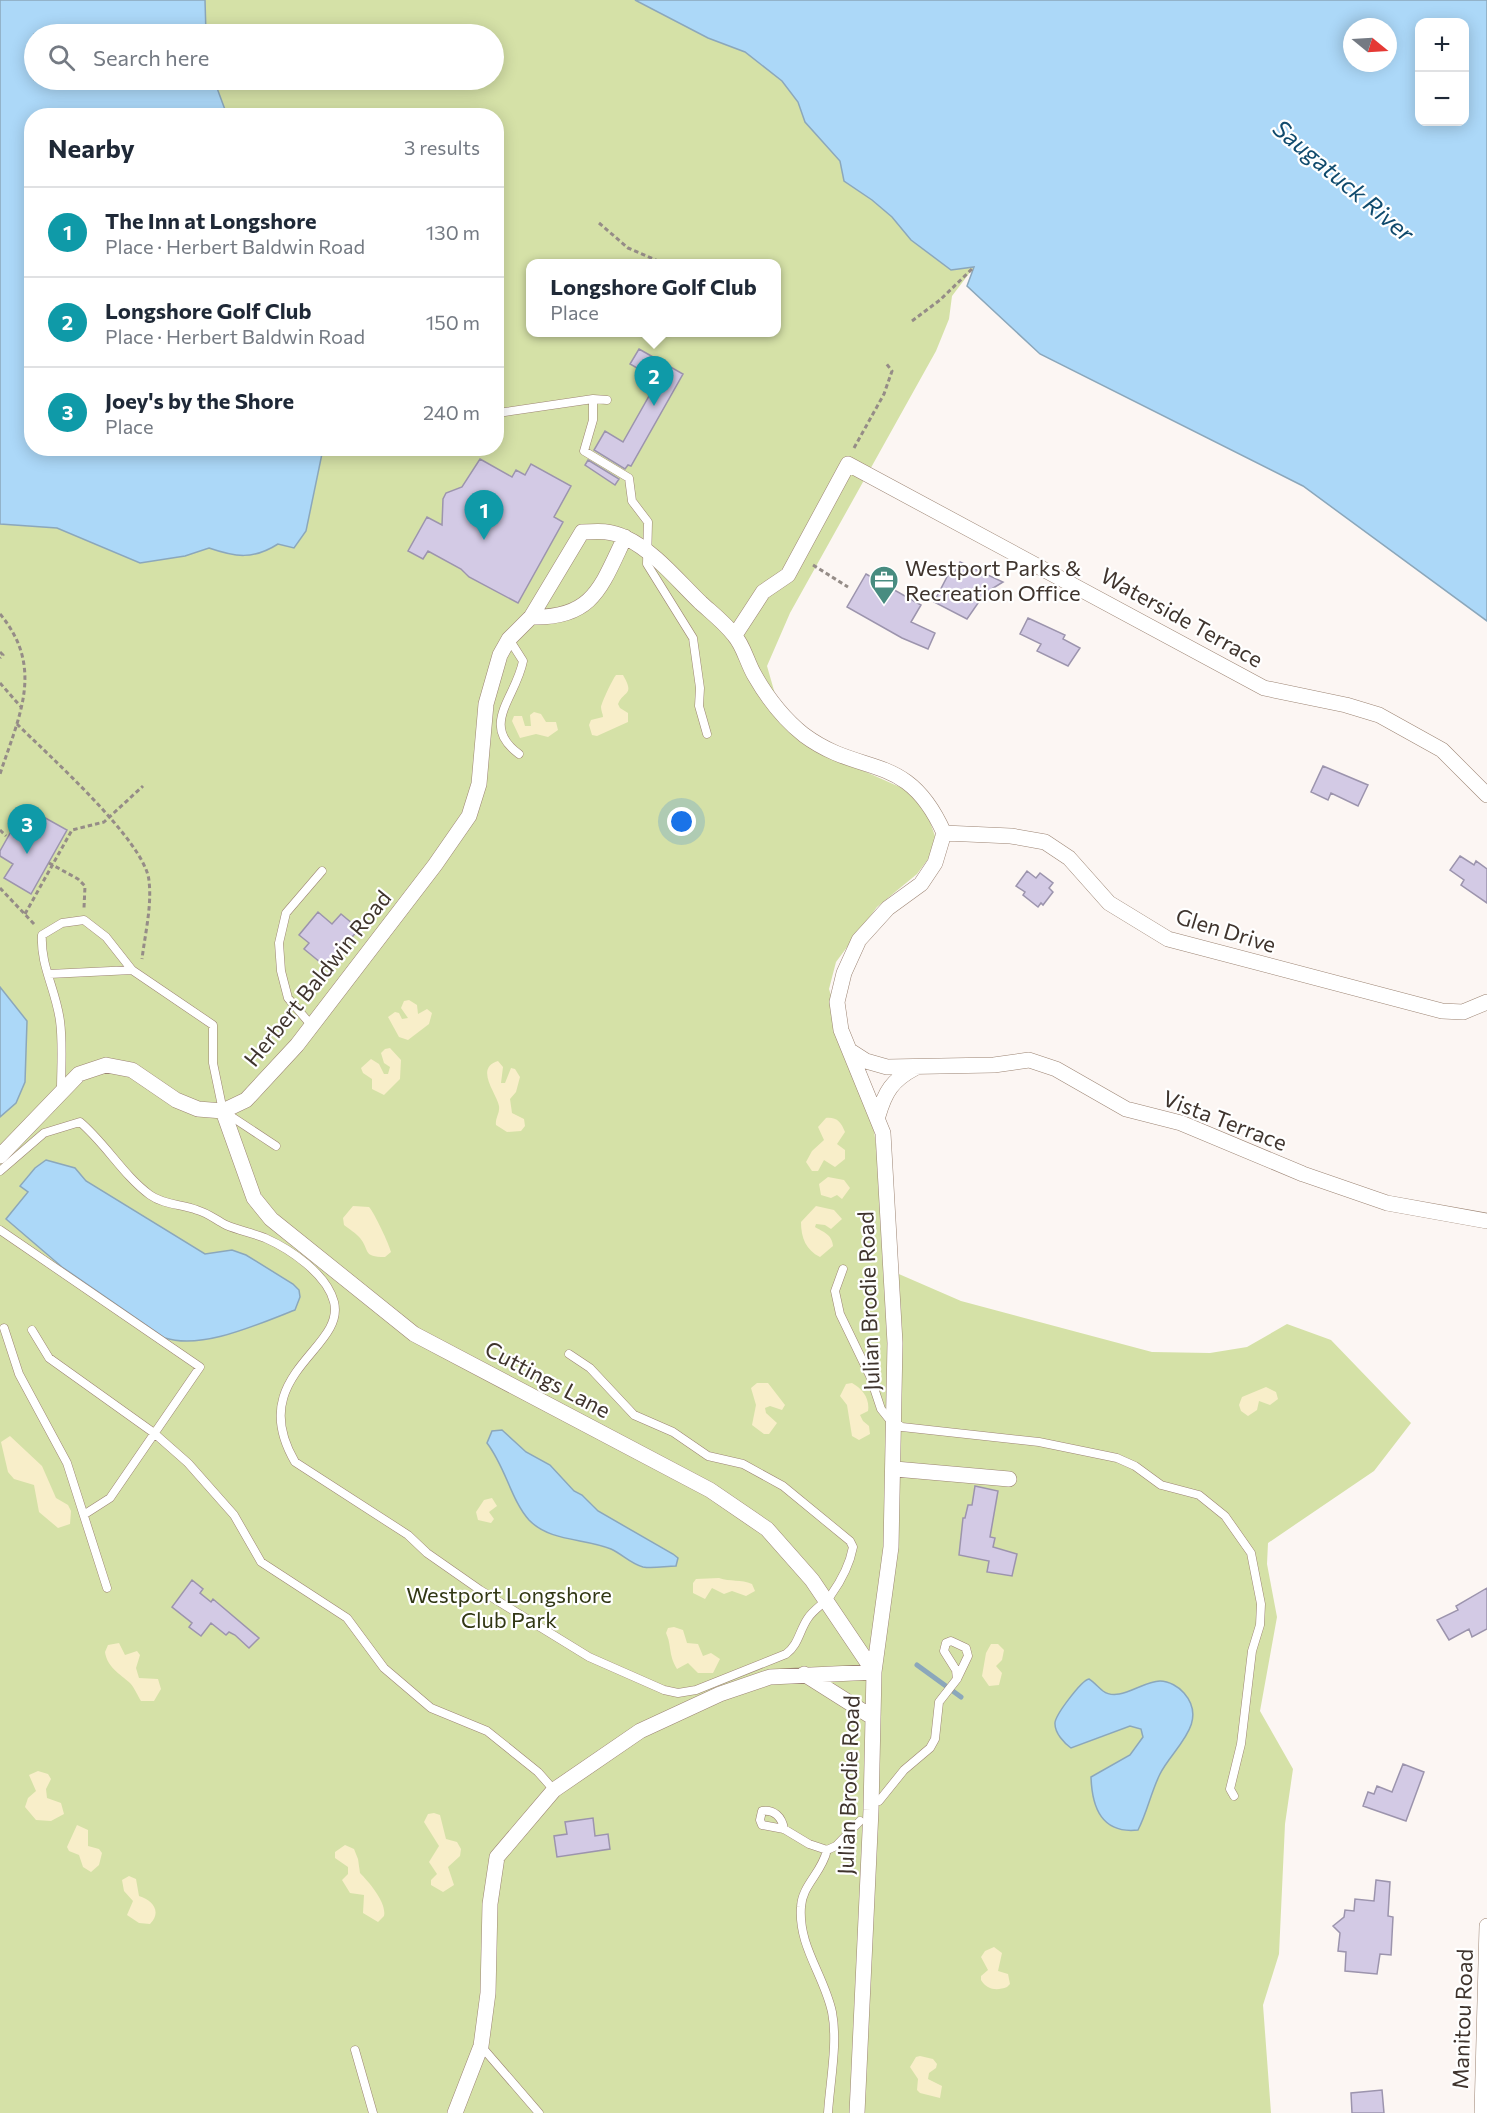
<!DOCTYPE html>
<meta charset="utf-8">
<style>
:root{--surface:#fff;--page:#f6f6f7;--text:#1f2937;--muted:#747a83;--line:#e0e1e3;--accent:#488c80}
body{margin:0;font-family:Commissioner,sans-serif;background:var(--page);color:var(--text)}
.controls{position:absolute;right:18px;top:18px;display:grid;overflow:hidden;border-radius:12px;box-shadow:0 3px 15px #0003}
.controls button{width:54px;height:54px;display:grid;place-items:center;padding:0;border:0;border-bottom:2px solid var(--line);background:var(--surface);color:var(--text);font:30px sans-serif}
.compass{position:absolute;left:1343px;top:18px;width:54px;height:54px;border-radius:50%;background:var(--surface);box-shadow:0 3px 15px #0003;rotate:108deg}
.you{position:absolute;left:682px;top:822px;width:21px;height:21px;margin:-15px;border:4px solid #fff;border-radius:50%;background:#1a73e8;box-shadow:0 0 0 9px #1a73e833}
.badge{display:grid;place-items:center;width:39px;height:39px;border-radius:50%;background:var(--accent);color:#fff;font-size:20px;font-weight:700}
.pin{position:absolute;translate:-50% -50px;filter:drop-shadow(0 2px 3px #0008)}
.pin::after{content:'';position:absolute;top:32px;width:21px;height:18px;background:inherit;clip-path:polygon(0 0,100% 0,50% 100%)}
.popup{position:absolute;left:526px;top:259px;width:255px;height:78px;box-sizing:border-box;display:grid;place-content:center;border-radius:12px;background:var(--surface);filter:drop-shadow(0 2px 4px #0005);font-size:20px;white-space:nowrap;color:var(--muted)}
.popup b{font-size:22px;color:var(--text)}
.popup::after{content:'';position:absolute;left:50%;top:100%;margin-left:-12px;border:12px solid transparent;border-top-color:var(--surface)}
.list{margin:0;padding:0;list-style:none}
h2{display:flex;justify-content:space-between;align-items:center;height:78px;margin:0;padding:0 24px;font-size:26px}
h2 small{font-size:20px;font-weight:400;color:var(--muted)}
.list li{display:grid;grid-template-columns:39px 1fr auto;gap:18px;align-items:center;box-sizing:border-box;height:90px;padding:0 24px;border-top:2px solid var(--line)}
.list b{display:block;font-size:22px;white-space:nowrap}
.list p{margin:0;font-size:20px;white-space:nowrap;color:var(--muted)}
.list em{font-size:20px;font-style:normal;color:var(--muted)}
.icon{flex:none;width:33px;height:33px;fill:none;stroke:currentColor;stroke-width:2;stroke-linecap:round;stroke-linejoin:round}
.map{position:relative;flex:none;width:1487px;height:2113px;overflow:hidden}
.search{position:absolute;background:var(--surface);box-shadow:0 3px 15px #0003;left:24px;top:24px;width:480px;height:66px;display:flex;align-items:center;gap:15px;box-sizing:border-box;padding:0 21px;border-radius:33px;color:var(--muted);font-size:22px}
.panel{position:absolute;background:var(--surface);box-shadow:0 3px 15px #0003;left:24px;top:108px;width:480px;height:348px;border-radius:24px}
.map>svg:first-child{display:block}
</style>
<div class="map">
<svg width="1487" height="2113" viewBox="0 0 1487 2113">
<rect width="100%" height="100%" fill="#fcf6f3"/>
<path fill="#d5e1a7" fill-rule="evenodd" d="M 205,0 L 635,0 L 708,38 L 745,52 L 782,81 L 798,102 L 805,122 L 840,161 L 844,181 L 872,200 L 892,217 L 911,240 L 951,270 L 974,267 L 952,296 L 949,319 L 936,351 L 790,613 L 767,666 L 781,715 L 819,751 L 902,788 L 924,805 L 935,836 L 931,855 L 917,874 L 877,907 L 836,962 L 829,989 L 874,1131 L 882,1186 L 885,1268 L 961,1301 L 1152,1352 L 1210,1353 L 1247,1347 L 1287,1324 L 1331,1340 L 1411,1423 L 1374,1471 L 1268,1543 L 1267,1564 L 1277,1617 L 1260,1711 L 1293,1769 L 1285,1824 L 1279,1954 L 1263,2005 L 1271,2113 L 0,2113 L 0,1117 L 16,1102 L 25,1082 L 27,1021 L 0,987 L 0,524 L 57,528 L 140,563 L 185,556 L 209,548 C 233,557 254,559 278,544 L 294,548 L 306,531 L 323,449 L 496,448 L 496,116 L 227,115 L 214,80 L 494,80 L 494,34 L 206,34 ZM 531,264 L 777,264 L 777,332 L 531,332 Z"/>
<path fill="#f8eec9" d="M 616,675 L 623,675 C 635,696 624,690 618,704 L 620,708 L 628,713 L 628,722 L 597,736 L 592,735 L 589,725 L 591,720 L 603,717 C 603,714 601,711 601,707 C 602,702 612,680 616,675 Z
M 534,712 L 541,714 L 546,722 L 556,722 L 558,730 L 548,737 L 536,734 L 520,738 L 512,721 L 514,716 L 522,716 L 525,726 L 531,726 L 530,715 Z
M 409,1000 L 417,1005 L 418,1014 L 427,1009 L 432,1013 L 429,1024 L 408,1040 L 399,1037 L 388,1017 L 395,1012 L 399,1013 L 402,1019 L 408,1018 L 401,1008 L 404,1001 Z
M 390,1048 L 401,1060 L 400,1079 L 384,1095 L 372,1089 L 372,1079 L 363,1073 L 361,1068 L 371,1059 L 379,1064 L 384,1074 L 388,1074 L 390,1067 L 384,1063 L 381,1053 L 385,1049 Z
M 498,1061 L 503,1067 L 501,1083 L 505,1083 L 511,1068 L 515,1069 L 520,1077 L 516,1092 L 510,1099 L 512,1113 L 524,1119 L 525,1126 L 521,1131 L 507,1132 L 496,1125 C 495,1118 500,1113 499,1106 C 497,1094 474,1068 498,1061 Z
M 826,1118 C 837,1117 841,1122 845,1132 L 837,1144 L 845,1150 L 845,1159 L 835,1167 L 824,1160 L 818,1171 L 812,1171 L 806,1162 L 812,1151 L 824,1140 L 818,1127 Z
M 828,1177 L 844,1180 L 850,1188 L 842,1199 L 837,1195 L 831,1198 L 821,1195 L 819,1184 Z
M 353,1206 L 369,1207 C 375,1214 389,1244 391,1252 L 385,1257 C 362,1257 370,1250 360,1238 C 356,1233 349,1229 344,1225 L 343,1218 Z
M 816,1206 L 834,1210 L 842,1219 L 831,1229 L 825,1225 L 816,1224 L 815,1227 C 823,1232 832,1234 833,1246 L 820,1257 C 806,1250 801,1238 801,1222 Z
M 757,1383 L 768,1383 L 785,1405 L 782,1410 L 770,1406 L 765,1408 L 766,1413 L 777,1423 L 769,1434 L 764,1434 L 752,1425 L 756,1405 L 751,1388 Z
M 852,1383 C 863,1389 870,1399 868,1411 L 860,1415 L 863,1421 L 869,1426 L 870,1434 L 859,1440 L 852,1436 L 847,1405 L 840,1396 L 846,1384 Z
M 1266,1387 L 1276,1392 L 1278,1399 L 1270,1405 L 1259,1401 L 1257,1410 L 1248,1416 L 1241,1411 L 1239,1405 L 1242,1397 Z
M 10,1436 L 42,1466 L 56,1498 L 68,1505 L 71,1511 L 70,1524 L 58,1528 L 39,1512 L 34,1485 L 14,1479 L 8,1472 L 1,1442 Z
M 492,1498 L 497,1506 L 489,1512 L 494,1519 L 491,1523 L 478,1520 L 476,1512 L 484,1500 Z
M 719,1578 C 730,1582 741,1579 752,1584 L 755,1591 L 746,1596 L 732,1591 L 724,1594 L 712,1588 L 705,1599 L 693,1593 L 693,1583 L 696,1579 Z
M 674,1627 L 683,1630 L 687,1643 L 698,1644 L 703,1656 L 711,1653 L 720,1659 L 713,1673 L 698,1673 L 688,1663 L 677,1669 C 668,1654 672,1646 666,1633 L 668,1628 Z
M 119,1643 L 125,1655 L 137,1651 L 140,1655 L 136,1668 L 139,1678 L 158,1679 L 161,1689 L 154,1701 L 141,1701 C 138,1696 134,1687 130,1683 C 120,1674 107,1667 105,1652 L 108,1645 Z
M 991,1644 L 998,1644 L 1004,1650 L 1002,1660 L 996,1666 L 1002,1673 L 999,1685 L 989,1686 L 982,1676 L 986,1653 Z
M 38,1771 L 48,1774 L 51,1779 L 46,1789 L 47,1798 L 61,1803 L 64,1814 L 51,1821 L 36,1820 L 25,1807 L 28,1798 L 36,1791 L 29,1775 Z
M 434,1813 L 440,1815 L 446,1839 L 457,1842 L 461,1849 L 460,1856 L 448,1867 L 454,1885 L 443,1892 L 431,1885 L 431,1880 L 437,1874 L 429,1862 L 439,1846 L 424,1822 L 428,1814 Z
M 77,1825 L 88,1830 L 88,1846 L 99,1849 L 102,1853 L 99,1865 L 91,1872 L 83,1867 L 79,1855 L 69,1851 L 67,1847 Z
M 345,1845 L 354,1849 L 358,1859 L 360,1873 C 369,1882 387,1903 384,1916 L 378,1922 L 363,1913 L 364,1895 L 350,1893 L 342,1880 L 348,1874 L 348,1867 L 335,1858 L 335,1852 Z
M 129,1876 L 136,1879 L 139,1896 C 153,1900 162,1912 150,1924 L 139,1923 L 127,1915 L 133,1901 L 124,1891 L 122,1880 Z
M 994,1947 L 1002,1953 L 998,1971 L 1008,1974 L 1010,1984 L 1007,1987 C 997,1991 987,1990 981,1980 L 981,1976 L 988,1970 L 981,1957 L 985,1951 Z
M 920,2056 L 933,2059 L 937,2064 L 936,2068 L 929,2073 L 928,2079 L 942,2086 L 940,2098 L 920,2093 L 917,2090 L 918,2079 L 910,2067 L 916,2057 Z"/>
<path fill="#acd8f8" stroke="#8ba7bb" stroke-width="1.5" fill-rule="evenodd" d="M 0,0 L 205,0 L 206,34 L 34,34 L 34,80 L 214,80 L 227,115 L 32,116 L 32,448 L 323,449 L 306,531 L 294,548 L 278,544 C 253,560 235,557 209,548 L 185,556 L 140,563 L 57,528 L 0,524 Z
M 635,0 L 1487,0 L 1487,621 L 1303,486 L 1040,354 L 967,286 L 974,267 L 951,270 L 911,240 L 892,217 L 872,200 L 844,181 L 840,161 L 805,122 L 798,102 L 782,81 L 745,52 L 708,38 ZM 1420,22 L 1464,22 L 1464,122 L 1420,122 ZM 1352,27 L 1388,27 L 1388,63 L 1352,63 Z
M 0,987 L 27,1021 L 25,1082 L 16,1103 L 0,1117 Z
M 46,1160 L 75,1168 L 86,1181 L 205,1254 L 232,1250 L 246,1255 L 293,1284 L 299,1290 L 300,1297 L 295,1310 C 258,1324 203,1350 165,1338 L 62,1267 L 6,1219 L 28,1192 L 20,1186 L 35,1168 Z
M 502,1430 L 526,1452 L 550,1465 L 574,1491 L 582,1495 L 598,1511 L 673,1554 L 678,1558 L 676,1566 C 666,1566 653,1569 643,1567 C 631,1564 622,1554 611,1549 C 585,1538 550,1542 529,1520 C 511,1500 506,1468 487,1443 L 492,1431 Z
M 1089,1679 C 1094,1682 1098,1687 1103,1691 C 1119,1703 1142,1681 1160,1681 C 1169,1681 1179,1687 1184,1693 C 1210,1723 1172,1749 1160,1774 C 1151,1792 1147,1813 1138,1830 C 1102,1834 1092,1808 1091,1777 L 1130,1755 L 1143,1737 L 1141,1729 L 1130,1726 L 1071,1748 C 1064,1743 1055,1733 1055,1724 C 1054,1716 1082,1680 1089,1679 Z"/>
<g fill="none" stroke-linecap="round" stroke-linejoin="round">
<path stroke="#8ba7bb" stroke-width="5" d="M 917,1665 L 961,1697"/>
</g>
<path fill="#d3cae5" stroke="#9c94ad" stroke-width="1.5" d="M 639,349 L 683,374 L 631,466 L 628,465 L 625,469 L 594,450 L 605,431 L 623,442 L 658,380 L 630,364 Z
M 480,459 L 512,477 L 516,470 L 525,475 L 531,464 L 571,486 L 554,517 L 563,522 L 518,603 L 469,577 L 461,569 L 428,551 L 423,559 L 408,551 L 427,517 L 442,525 L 443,499 L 446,493 L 462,487 Z
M 588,460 L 619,479 L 615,485 L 585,465 Z
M 960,562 L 1003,582 L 985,593 L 967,619 L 934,602 L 948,575 L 952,577 Z
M 866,574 L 921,605 L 911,622 L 935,633 L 928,649 L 902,638 L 847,607 Z
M 1028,618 L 1065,635 L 1063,639 L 1080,648 L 1068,666 L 1037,651 L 1041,644 L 1020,634 Z
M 1323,766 L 1368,785 L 1358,806 L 1331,793 L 1328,800 L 1311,792 Z
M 40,815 L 67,830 L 31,894 L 4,878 L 13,864 L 0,856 L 0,851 L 17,821 L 32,830 Z
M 1460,856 L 1474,865 L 1476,861 L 1487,869 L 1487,903 L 1461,885 L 1464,880 L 1450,870 Z
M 1027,871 L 1036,878 L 1040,873 L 1053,883 L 1049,888 L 1053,892 L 1043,905 L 1041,903 L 1038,907 L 1023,895 L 1025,892 L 1016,886 Z
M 318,912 L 332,924 L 341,914 L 359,929 L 326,967 L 304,949 L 309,943 L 299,935 Z
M 975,1486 L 998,1491 L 990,1537 L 995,1538 L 993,1547 L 1017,1554 L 1012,1576 L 987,1572 L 989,1561 L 959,1555 L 963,1518 L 965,1518 L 968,1505 L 972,1505 Z
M 192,1580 L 203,1589 L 200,1593 L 211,1602 L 213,1599 L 259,1638 L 249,1648 L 235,1635 L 229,1632 L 226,1635 L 211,1623 L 201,1636 L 189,1627 L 192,1623 L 172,1607 Z
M 1487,1588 L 1487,1629 L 1472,1637 L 1469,1629 L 1449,1640 L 1437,1620 L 1458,1610 L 1456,1606 Z
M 1403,1764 L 1424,1772 L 1406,1821 L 1363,1806 L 1368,1792 L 1374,1794 L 1377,1786 L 1392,1792 Z
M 593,1818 L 595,1836 L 608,1834 L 610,1849 L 557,1857 L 554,1836 L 567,1834 L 565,1822 Z
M 1376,1880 L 1390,1882 L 1388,1916 L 1393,1917 L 1391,1955 L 1380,1954 L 1377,1974 L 1345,1971 L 1346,1952 L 1338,1951 L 1340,1933 L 1333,1926 L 1344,1917 L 1345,1910 L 1354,1911 L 1355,1899 L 1374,1901 Z
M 1382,2090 L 1384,2113 L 1352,2113 L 1351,2093 Z"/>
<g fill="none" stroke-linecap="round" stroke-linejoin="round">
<g stroke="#9c8473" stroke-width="9">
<path id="service" d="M 593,399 L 593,420 L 584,451 L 629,478 L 632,501 L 648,522 L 647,564 L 693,638 L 700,688 L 699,706 L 707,734
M 498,413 L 593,399 L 607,400
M 509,639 L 523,661 C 516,698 479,725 519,754
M 49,974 L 132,970
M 312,1026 L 288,998 L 281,971 L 279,943 L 286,913 L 322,871
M 61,1091 C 61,1068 63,1043 60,1021 C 56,990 40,965 42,935 L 62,923 L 84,920 L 106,937 L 132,970 L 213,1025 L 213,1063 L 223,1111 L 276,1146
M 0,1171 L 44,1133 L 80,1122 C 106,1144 123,1175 150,1195 C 164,1205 182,1204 197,1210 C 208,1213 216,1220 226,1225 C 238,1230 252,1233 265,1238 C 290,1249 327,1274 334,1302 C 346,1349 244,1375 295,1462 L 408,1535 L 427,1553 L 480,1590 L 589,1657 L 664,1690 L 678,1693 L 696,1690 L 786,1654 C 799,1644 799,1631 808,1618 C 814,1609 825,1603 831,1595 C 841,1581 850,1563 853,1547 L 850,1541 L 783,1486 L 743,1464 L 708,1456 L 673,1432 L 634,1415 L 590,1368 L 569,1354
M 0,1230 L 200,1367 L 110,1498 L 85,1514
M 843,1269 L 835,1291 L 840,1314 L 870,1376 L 881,1409 L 889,1419 L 902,1427 L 1039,1442 L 1117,1458 L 1135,1466 L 1161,1485 L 1199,1495 L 1225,1516 L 1251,1553 L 1261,1604 L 1260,1625 L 1252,1651 L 1241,1744 L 1230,1789 L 1234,1796
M 4,1328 L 19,1374 L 67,1463 L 107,1588
M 32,1330 L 49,1358 L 154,1433 L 188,1463 L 234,1515 L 261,1562 L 347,1618 L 384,1668 L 431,1708 L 487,1731 L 538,1772 L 554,1790
M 879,1801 L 904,1770 L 930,1748 L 935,1739 L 939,1702 L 957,1679 L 968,1656 L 966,1648 L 951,1641 L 946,1643 L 944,1651 L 956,1670 L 957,1679
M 784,1829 C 782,1817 774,1809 762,1811 L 760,1820 L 762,1825 L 784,1829 L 809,1844 L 827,1850 C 822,1873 802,1885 801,1907 C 798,1946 824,1975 832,2012 C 838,2043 830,2081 828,2113
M 827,1850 L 836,1846 L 860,1821
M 481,2046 L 539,2113
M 355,2050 L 373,2113"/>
</g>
<g stroke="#9c8473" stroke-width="16">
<path id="minor" d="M 531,617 C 593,619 601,587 625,537
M 735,635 L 763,592 L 788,575 L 848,464 L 1264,688 L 1346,705 L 1379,715 L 1442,750 L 1487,795
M 944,833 L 1011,836 L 1045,842 L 1069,858 L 1109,903 L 1168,939 L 1442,1011 L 1463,1012 L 1487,1002
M 852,1052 L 866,1061 L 887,1067 L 994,1065 L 1029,1060 L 1056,1069 L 1126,1109 L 1181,1123 L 1303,1174 L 1387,1203 L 1487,1221
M 223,1111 L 254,1198 L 271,1219 L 414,1334 L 710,1490 L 767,1529 L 812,1580 L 874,1672
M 878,1116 C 885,1092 892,1080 915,1068
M 0,1156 L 79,1074 L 106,1065 L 132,1070 L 176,1100 L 198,1109 L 223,1111 L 246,1100 L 297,1045 L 435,865 L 469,816 L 479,784 L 486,704 L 500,655 L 509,639 L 531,617 L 582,532 C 598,531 611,530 626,538 C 654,551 679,582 701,603 C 712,613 725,623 734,635 C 744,646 747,663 755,676 C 767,697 784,719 804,735 C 862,778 907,750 944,833 L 935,863 L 921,884 L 888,908 L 859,940 L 844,973 L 837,1002 L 841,1030 L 883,1133 L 895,1343 L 891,1547 L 874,1672 L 871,1810 L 857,2113
M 895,1469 L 1009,1479
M 804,1674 L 872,1717
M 455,2113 L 481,2046 L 488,1993 L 490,1904 L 497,1857 L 554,1790 L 640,1731 L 720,1694 L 770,1677 L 874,1672
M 1482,2113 L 1487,1926"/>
</g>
<path stroke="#958c87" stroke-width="3" stroke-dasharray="4.5 3" stroke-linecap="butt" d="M 599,223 L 628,248 L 665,264
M 912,321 L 940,300 L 974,267
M 854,448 L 884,394 L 892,371 L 885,362
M 813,565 L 848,587
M 0,614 C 45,668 19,716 0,774
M 0,652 L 3,655 L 0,658
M 0,683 L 22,708
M 17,724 C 47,754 146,842 149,881 C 152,906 145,934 142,959
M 0,830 L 6,836
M 49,863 L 78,879 L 85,886 L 84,908
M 0,888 L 35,925
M 25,914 L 72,830 L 104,822 L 143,786"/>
<use href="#service" stroke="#fff" stroke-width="8"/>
<use href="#minor" stroke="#fff" stroke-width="15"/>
</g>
<defs>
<g id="office-pin" transform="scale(1.5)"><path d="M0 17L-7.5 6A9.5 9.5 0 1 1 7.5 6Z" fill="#488c80" stroke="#fff"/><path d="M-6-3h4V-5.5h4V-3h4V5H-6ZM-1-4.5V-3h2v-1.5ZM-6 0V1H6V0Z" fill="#fff"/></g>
</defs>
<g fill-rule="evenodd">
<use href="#office-pin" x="884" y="580"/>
</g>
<g text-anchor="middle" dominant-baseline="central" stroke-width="4.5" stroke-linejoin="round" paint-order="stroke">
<g font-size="22" fill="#3f342d" stroke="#fff" text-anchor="start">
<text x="905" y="567">Westport Parks &amp;<tspan x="905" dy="25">Recreation Office</tspan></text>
</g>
<g font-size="22" fill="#3f342d" stroke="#fff">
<text transform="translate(1182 617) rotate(29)">Waterside Terrace</text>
<text transform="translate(1226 930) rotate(17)">Glen Drive</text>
<text transform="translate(317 978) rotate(-51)">Herbert Baldwin Road</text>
<text transform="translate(1225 1120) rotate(21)">Vista Terrace</text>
<text transform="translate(868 1301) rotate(-92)">Julian Brodie Road</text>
<text transform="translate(548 1379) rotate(28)">Cuttings Lane</text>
<text transform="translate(848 1785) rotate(-88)">Julian Brodie Road</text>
<text transform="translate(1462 2019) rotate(-88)">Manitou Road</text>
</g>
<g font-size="22" fill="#323815" stroke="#fff">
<text x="509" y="1594">Westport Longshore<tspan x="509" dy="25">Club Park</tspan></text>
</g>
<g font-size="24" font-style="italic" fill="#0f4a6d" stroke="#fff">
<text transform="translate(1344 180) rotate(40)">Saugatuck River</text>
</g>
</g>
</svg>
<div class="controls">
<button>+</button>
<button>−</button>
</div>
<svg class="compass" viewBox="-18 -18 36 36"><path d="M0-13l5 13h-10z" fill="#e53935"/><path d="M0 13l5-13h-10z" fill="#747a83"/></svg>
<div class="you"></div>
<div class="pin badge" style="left:484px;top:540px;background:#0f9aa8">1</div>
<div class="pin badge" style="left:654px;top:406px;background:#0f9aa8">2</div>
<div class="popup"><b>Longshore Golf Club</b>Place</div>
<div class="pin badge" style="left:27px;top:854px;background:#0f9aa8">3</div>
<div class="search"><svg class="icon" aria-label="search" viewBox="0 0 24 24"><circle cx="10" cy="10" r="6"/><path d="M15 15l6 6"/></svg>Search here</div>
<section class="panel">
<h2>Nearby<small>3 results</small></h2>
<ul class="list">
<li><span class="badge" style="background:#0f9aa8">1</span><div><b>The Inn at Longshore</b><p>Place · Herbert Baldwin Road</p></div><em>130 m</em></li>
<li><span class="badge" style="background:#0f9aa8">2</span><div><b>Longshore Golf Club</b><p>Place · Herbert Baldwin Road</p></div><em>150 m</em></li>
<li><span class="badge" style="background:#0f9aa8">3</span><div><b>Joey's by the Shore</b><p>Place</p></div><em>240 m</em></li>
</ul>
</section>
</div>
